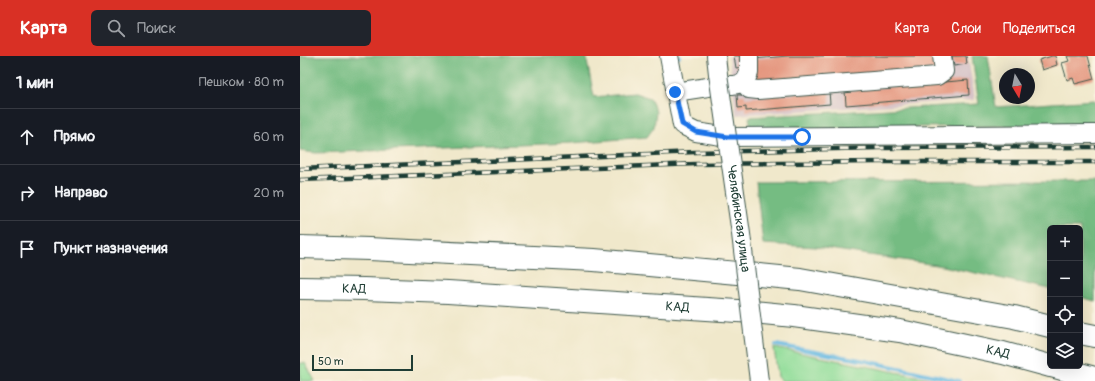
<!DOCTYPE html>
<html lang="ru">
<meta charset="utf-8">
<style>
:root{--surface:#171b24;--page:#20242c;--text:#f1f3f6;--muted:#9ea1a6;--line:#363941;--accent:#d93025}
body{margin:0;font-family:Pangolin,sans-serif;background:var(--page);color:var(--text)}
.controls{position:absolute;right:12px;bottom:12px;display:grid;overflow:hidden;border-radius:6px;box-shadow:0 4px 16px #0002}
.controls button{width:36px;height:36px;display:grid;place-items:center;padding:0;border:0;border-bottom:1px solid var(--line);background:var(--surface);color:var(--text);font:20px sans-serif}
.compass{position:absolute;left:699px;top:12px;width:36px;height:36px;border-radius:50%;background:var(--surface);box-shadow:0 4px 16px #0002;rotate:170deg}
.scale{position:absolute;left:12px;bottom:10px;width:101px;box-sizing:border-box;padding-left:4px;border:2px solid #1f3d34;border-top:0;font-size:11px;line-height:14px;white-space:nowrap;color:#1f3d34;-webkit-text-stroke:3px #fcf5e5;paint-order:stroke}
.stop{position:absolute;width:12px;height:12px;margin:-9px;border:3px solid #1a73e8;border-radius:50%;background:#fff}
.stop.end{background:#1a73e8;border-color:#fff;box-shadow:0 1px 4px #0008}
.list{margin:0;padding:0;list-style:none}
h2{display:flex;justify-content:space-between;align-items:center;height:52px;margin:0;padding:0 16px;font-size:17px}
h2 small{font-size:13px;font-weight:400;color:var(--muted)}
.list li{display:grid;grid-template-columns:26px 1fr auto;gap:12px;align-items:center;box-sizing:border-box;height:56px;padding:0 16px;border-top:1px solid var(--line)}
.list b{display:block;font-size:15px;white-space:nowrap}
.list em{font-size:13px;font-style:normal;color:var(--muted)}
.icon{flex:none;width:22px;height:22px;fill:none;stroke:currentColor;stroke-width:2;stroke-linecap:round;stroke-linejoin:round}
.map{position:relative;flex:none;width:795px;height:325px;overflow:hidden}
header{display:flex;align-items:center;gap:24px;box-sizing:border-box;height:56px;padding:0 20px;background:var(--accent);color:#fff}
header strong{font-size:19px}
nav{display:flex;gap:22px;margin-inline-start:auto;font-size:14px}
.search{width:280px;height:36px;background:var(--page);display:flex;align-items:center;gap:10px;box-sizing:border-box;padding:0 14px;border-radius:6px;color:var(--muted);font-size:15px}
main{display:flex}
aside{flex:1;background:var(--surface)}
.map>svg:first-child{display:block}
</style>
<header>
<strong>Карта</strong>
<div class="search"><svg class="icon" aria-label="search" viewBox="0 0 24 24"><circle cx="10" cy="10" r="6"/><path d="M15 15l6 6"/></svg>Поиск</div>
<nav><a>Карта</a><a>Слои</a><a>Поделиться</a></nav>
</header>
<main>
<aside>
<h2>1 мин<small>Пешком · 80 m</small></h2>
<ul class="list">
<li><svg class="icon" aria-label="ahead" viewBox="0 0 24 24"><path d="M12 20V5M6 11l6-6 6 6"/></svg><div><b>Прямо</b></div><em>60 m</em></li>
<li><svg class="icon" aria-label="right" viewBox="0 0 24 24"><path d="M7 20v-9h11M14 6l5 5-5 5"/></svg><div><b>Направо</b></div><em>20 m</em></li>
<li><svg class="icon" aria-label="arrive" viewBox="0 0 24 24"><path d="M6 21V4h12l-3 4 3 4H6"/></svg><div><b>Пункт назначения</b></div></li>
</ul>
</aside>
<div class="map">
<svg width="795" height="325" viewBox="0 0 795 325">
<rect width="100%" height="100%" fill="#fcf5e5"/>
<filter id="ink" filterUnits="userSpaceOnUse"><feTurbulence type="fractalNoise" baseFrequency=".025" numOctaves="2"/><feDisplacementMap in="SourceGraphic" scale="8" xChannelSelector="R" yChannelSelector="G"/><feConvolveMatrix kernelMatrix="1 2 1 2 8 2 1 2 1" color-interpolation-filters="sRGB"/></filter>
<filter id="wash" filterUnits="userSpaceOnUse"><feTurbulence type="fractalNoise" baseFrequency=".012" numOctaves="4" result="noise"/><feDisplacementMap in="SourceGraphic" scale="16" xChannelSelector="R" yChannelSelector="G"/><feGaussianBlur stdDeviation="0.9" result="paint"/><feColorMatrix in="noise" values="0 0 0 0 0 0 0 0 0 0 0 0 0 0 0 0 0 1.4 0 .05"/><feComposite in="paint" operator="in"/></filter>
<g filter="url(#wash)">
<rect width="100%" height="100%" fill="#f0e8cb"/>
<path fill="#d2bec4" d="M 429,0 L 668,0 L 675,44 L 436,59 Z"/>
<path fill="#91dd9a" stroke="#588d67" d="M 474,292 L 545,306 L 640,325 L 482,325 L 478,321 Z
M 0,307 L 5,307 L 15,325 L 0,325 Z"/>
<path fill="#74bc82" stroke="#4a7c5b" d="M 0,0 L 179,0 L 179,1 L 188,0 L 286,0 L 294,41 L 335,37 L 350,42 L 356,56 L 354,71 L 347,81 L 271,87 L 16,97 L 0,95 Z
M 672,0 L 688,0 L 696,51 L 795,44 L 795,68 L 696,70 L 451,73 L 449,61 L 679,48 Z
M 795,125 L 795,245 L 780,241 L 780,172 L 750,172 L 750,233 L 643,210 L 516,191 L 463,188 L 456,126 Z"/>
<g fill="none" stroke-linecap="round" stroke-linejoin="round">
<path stroke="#67bae3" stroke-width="4" d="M 379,0 L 379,1
M 476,289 L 566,305 L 659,325"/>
</g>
<g id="blocks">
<path fill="#e4947d" d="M 434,0 L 445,0 L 447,10 L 436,12 Z
M 488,0 L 636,0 L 637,13 L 454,28 L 452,3 Z
M 652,0 L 666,0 L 667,8 L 654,10 Z
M 752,0 L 755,0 L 757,9 L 742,14 L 739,4 Z
M 767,0 L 788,0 L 794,23 L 775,28 L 773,22 L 767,24 L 762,7 L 769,5 Z
M 668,24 L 669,39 L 546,49 L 545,35 Z
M 529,35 L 530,48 L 446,55 L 446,51 L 438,52 L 437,39 L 445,39 L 445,42 Z"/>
</g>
</g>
<g filter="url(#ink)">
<use href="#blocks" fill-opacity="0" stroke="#3e574b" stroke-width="1"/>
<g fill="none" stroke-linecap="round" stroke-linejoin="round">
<g stroke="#3e574b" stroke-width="20">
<path id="minor" d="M 369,0 L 382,69 L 396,76 L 428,81 L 795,78
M 416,0 L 418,18
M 444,27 L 449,33 L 458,34 L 637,20 L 644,15 L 642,0
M 375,36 L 421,29 L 433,29 L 444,27 L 449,17 L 449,0"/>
</g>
<g stroke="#3e574b" stroke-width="24">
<g id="highway">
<path d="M 0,191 L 69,193 L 294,204 L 459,219 L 500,223 L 714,261 L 750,270"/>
<path id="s1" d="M 0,232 L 64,233 L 148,236 L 453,256 L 494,260 L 600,275 L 703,297 L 750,310"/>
<path d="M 780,277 L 795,280"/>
<path d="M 751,310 L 795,322"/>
</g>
</g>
<use href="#minor" stroke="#fff" stroke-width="18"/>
<use href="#highway" stroke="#fff" stroke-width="22"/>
<g stroke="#1f3d34" stroke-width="4.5">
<path id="rail" d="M 0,113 L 395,96 L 579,92 L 795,91
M 0,124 L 396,108 L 579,106 L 795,106"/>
</g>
<use href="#rail" stroke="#fcf5e5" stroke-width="3" stroke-dasharray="9" stroke-linecap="butt"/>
<g stroke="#3e574b" stroke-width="20" stroke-linecap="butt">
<g id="minor-bridge">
<path id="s2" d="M 418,18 L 441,178 L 459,325"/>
</g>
</g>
<use href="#minor-bridge" stroke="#fff" stroke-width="18"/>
</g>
</g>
<g fill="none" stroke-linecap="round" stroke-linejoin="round" filter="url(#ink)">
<path stroke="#1a73e8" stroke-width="5" d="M 375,36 L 382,68 L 396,76 L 428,81 L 502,81"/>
</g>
<g text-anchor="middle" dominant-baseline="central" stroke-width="3" stroke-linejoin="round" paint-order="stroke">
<g font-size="13" fill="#1f3d34" stroke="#fcf5e5">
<text stroke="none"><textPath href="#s2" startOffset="146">Челябинская улица</textPath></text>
<text stroke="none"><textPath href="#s1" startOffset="54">КАД</textPath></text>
<text stroke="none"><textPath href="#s1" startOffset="378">КАД</textPath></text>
<text stroke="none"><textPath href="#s1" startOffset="702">КАД</textPath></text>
</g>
</g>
</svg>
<div class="controls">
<button>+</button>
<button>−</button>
<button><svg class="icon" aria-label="locate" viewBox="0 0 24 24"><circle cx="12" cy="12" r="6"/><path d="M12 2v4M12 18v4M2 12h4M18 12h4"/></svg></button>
<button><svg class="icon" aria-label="layers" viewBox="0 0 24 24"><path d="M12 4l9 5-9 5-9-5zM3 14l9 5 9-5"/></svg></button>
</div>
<svg class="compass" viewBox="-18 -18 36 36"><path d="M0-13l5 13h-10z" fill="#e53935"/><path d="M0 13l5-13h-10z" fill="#9ea1a6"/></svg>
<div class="scale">50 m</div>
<div class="stop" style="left:502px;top:81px"></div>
<div class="stop end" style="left:375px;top:36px"></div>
</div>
</main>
